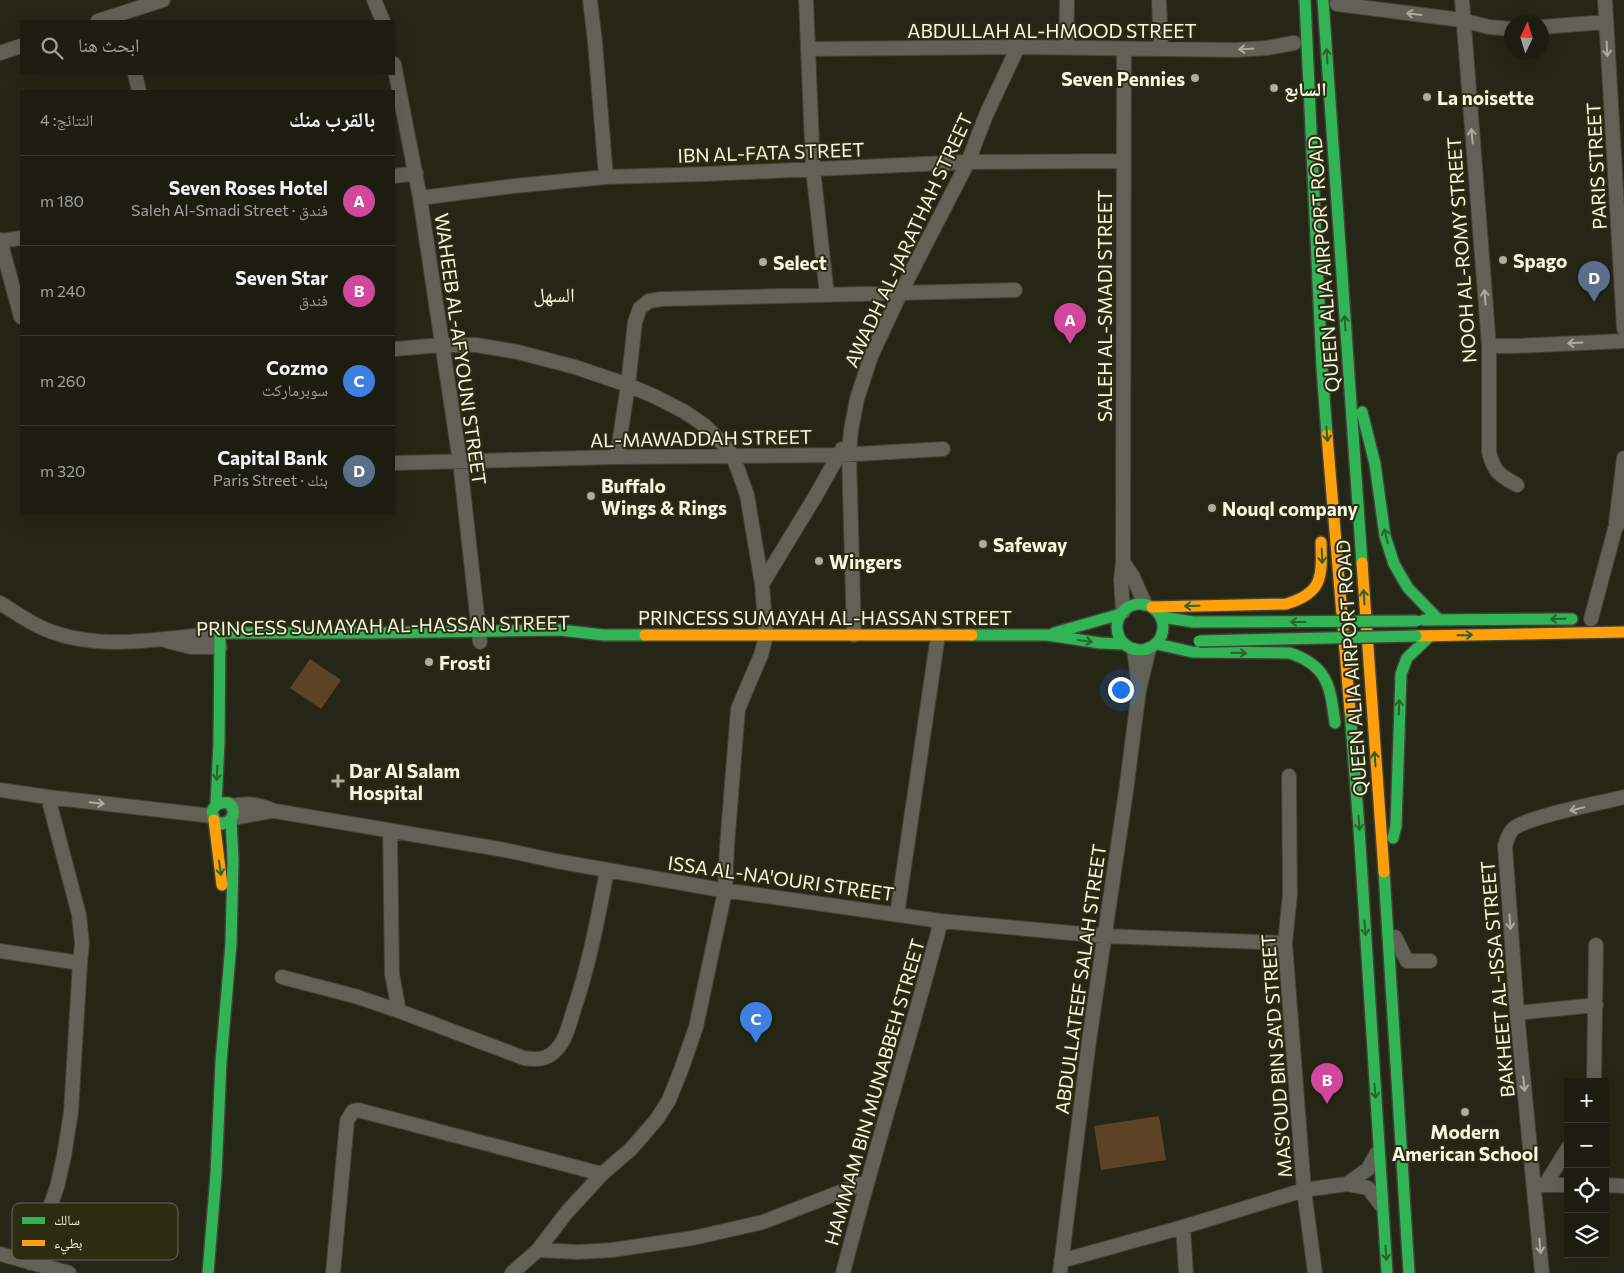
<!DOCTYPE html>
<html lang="ar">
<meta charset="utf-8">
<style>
:root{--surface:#1c1c10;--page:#252519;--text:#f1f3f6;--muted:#a0a19f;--line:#3a3a30;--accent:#adad9d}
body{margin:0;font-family:Commissioner,"Noto Naskh Arabic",sans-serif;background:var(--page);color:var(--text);direction:rtl}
.controls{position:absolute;right:15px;bottom:15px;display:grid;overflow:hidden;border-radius:0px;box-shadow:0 5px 20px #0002}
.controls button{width:45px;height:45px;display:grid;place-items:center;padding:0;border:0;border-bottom:1px solid var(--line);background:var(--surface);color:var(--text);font:25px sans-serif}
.compass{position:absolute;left:1504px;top:15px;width:45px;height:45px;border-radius:50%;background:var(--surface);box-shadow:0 5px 20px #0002;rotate:4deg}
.you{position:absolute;left:1120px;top:689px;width:18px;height:18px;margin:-12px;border:4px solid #fff;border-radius:50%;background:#1a73e8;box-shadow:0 0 0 8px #1a73e833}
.badge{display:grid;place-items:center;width:32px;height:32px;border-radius:50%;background:var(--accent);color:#fff;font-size:16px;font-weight:700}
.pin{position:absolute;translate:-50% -41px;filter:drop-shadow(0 1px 2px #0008)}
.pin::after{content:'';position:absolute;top:26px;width:18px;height:15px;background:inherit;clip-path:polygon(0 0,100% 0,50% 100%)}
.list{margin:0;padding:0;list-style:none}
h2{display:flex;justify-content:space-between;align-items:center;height:65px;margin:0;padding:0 20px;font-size:21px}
h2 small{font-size:16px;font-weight:400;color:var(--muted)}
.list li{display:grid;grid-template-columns:32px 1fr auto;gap:15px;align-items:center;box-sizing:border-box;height:90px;padding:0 20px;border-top:1px solid var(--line)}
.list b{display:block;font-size:19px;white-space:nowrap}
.list p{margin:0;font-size:16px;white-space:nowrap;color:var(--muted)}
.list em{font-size:16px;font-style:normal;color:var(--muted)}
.icon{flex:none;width:28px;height:28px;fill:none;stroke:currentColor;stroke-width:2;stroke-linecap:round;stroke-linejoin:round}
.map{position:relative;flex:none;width:1624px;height:1273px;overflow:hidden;direction:ltr}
.search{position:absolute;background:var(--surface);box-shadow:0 5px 20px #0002;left:20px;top:20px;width:375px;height:55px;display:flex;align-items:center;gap:12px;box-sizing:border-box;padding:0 18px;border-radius:0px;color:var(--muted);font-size:19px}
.panel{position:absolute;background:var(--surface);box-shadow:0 5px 20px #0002;left:20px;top:90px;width:375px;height:425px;border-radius:0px;direction:rtl}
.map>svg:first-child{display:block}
</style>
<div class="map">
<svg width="1624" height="1273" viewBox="0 0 1624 1273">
<rect width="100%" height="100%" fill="#262616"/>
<path fill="#5c4326" d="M 310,659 L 341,680 L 321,709 L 290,688 Z
M 1159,1116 L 1166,1160 L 1101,1170 L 1094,1126 Z"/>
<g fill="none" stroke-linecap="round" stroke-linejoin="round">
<g stroke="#414135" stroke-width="16">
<path id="street" d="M 374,0 L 383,21
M 590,0 L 595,42 L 606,177
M 806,0 L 813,169 L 827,295
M 1159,0 L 1161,49
M 1462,0 L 1489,346 L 1489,452 C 1494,472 1499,475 1517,485
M 1605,0 L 1624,329
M 1337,4 L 1462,20 L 1489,27 L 1512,29
M 98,21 L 163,0
M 1542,27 L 1606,22
M 1066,48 L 1067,0
M 809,49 L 1018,47 L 1236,50 L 1266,48 L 1294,43
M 0,53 L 21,46
M 394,64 L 420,198 L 460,462 L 480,642
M 135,74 L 139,91
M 394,176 L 416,173
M 420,198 L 514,186 L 606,177 L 706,174 L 968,162 L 1124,161
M 0,240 L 21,317
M 0,241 L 21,238
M 1489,346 L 1516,346 L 1624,341
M 394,349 L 441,345 L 476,345 L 518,352 L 575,367 L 628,385 L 656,397 L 685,412 L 704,425 L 724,445 L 733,456 L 747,495 L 762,584 L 766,636 L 761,655 L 738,709 L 727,846 L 725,891 L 696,1027 L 681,1070 L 669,1100 L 657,1119 L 631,1149 L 602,1174 L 567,1212 L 538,1250 L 512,1273
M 617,457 L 628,385 L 635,322 L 640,308 L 649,301 L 662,299 L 1015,290
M 394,463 L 617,457 L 839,455 L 943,449
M 1616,523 L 1624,458
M 1123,562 L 1133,577 L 1145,604
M 762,584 L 815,497 L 842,449
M 0,603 C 15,612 31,624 47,630 C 102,652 163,638 220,633
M 1123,612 L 1121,579 L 1123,562 L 1124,50
M 1591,619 L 1615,529 L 1624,512
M 854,635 L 849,454 L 851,430 L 857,399 L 871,356 L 900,294 L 968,162 L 986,115 L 1018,47
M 167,641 L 191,647 L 220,647
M 1134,650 L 1138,679
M 1289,776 L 1290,894 L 1285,943 L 1304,1190 L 1315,1273
M 0,790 L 48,797 L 212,816
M 48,797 L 79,915 L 82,943 L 80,963
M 232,806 C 248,802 259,805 275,811 L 505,850 L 556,861 L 716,889 L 941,921 L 1104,936 L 1285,943
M 232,818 L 272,811
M 390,831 L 392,974 L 399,1011 L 524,1058 C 536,1060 547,1060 556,1050 C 566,1040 569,1025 573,1012 C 589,966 598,918 607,870
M 897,915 L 938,635
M 1395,937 L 1407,961
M 0,951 L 80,963 L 71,1112 L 64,1156 L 57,1187 L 30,1263
M 1407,961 L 1430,961
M 282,977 L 358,997 L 399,1011
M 1517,1013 L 1596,1005
M 1594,1082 L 1596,945
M 1347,1184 L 1368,1169 L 1377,1153
M 1535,1185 L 1545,1185 L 1568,1148
M 1545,1185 L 1568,1185
M 1605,1185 L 1624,1186
M 1183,1227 L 1186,1273
M 538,1250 L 578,1252 L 612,1250 L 693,1238 L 763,1222 L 866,1182
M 0,1254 L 69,1273
M 1061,1261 L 1183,1227 L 1304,1190 L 1347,1184 L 1368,1188 L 1381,1205
M 333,1273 L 347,1121 L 353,1111 L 358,1110 L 602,1174
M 843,1273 C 873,1155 910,1039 941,921
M 1060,1273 L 1089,1041 L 1126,791 L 1139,690 L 1149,649
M 1542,1273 L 1517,1013 L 1505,846 C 1507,840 1508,834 1513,829 C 1528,816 1601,803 1624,797"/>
</g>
<g stroke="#414135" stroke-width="14">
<path id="fast" d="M 1305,0 L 1322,368 L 1327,435
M 1323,0 L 1362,563
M 1362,412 L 1375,464 L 1385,536 L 1394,564 L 1408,588 L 1439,620
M1117 627a23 23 0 1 1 46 0a23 23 0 1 1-46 0Z
M 1162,617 L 1193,622
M 1424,620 L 1572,619
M 1054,633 L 1121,614
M 972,635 L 1047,635 L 1100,643 L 1124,644
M 1157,644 L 1192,652 L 1290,653 C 1328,666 1330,686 1335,723
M 1350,711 L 1359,828 L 1387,1273
M 216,804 L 219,742 L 220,633 L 375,633 L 560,630 L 603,635 L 645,635
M 1393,838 L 1396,826 L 1401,674 L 1407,658 L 1430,636
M 1384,872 L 1409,1273
M 208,1273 L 216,1175 L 221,1062 L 231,944 L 233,860 L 231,820 C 235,814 234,808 229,803 C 221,802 216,803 212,811 L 214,820 L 222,824 L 231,820"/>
</g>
<g stroke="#414135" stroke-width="14">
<path id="slow" d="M 1327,435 L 1350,711
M 1362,563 L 1384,872
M 1152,607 L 1286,604 C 1323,593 1322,577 1321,542
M 645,635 L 972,635
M 1416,636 L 1624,632
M 214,820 L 222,885"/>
</g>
<use href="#street" stroke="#616156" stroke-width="14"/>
<use href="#fast" stroke="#30b455" stroke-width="11"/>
<use href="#slow" stroke="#ff9f0a" stroke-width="11"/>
<g stroke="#414135" stroke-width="14" stroke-linecap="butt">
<path id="fast-bridge" d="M 1193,622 L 1417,621
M 1199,641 L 1416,636"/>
</g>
<use href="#fast-bridge" stroke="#30b455" stroke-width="11"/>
</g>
<defs><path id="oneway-shaft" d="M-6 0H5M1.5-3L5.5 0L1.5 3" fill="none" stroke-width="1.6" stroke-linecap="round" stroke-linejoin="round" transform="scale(1.25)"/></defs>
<g stroke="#abac9e">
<use href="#oneway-shaft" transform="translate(1414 14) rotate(-173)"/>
<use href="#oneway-shaft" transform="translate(1246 49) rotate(176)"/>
<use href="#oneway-shaft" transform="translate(1607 49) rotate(87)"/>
<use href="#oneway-shaft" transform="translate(1472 136) rotate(-95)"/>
<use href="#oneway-shaft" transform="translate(1485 297) rotate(-95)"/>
<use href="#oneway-shaft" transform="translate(1575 343) rotate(177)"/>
<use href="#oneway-shaft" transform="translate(97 803) rotate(6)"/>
<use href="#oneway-shaft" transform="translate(1577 809) rotate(166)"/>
<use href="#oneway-shaft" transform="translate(1510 922) rotate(86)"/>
<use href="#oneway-shaft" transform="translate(1524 1084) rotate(84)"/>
<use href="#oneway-shaft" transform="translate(1540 1246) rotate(85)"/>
</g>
<g stroke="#2e622c">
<use href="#oneway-shaft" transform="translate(1327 56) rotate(-94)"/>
<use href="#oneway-shaft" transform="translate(1345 323) rotate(-94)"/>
<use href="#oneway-shaft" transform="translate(1327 434) rotate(85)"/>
<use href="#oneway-shaft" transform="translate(1386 536) rotate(-103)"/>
<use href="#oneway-shaft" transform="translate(1322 556) rotate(88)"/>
<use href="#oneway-shaft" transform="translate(1364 597) rotate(-94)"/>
<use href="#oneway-shaft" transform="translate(1192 606) rotate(179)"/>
<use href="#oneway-shaft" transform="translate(1558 619) rotate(179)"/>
<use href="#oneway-shaft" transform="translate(1298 622) rotate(180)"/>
<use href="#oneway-shaft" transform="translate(1465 635) rotate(-1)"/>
<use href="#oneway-shaft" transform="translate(1085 641) rotate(8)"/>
<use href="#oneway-shaft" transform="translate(1239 653) rotate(1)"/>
<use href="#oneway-shaft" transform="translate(1399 707) rotate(-88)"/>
<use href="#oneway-shaft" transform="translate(1375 759) rotate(-94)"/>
<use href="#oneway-shaft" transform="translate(217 773) rotate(93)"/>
<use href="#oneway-shaft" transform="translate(1359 823) rotate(86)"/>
<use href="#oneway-shaft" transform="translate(220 868) rotate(82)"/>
<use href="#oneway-shaft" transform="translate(1365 928) rotate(86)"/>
<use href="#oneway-shaft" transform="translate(1375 1091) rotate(86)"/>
<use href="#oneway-shaft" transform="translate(1386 1253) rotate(86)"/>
</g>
<g fill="#adad9d" stroke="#2c2c10" stroke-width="2">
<circle cx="1195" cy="78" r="5"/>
<circle cx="1274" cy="88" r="5"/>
<circle cx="1427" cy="97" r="5"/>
<circle cx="1503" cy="260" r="5"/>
<circle cx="763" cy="262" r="5"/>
<circle cx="591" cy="496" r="5"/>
<circle cx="1212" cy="508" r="5"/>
<circle cx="983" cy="544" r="5"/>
<circle cx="819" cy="561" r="5"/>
<circle cx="429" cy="662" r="5"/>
<path d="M335.5 773.5h5v5h5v5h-5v5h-5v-5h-5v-5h5z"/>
<circle cx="1465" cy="1112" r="5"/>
</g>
<g text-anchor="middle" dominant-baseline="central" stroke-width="4" stroke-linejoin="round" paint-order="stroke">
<g font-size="19" fill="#f5f6e5" stroke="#2c2c10">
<text x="1052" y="30">ABDULLAH AL-HMOOD STREET</text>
<text transform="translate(771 152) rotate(-2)">IBN AL-FATA STREET</text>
<text transform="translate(1596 166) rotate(-93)">PARIS STREET</text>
<text transform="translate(908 240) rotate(-65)">AWADH AL-JARATHAH STREET</text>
<text transform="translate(1461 250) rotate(-94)">NOOH AL-ROMY STREET</text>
<text transform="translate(1323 264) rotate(-94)">QUEEN ALIA AIRPORT ROAD</text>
<text transform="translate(1104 306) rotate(-90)">SALEH AL-SMADI STREET</text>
<text transform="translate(461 349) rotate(82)">WAHEEB AL-AFYOUNI STREET</text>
<text transform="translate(701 438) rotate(-1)">AL-MAWADDAH STREET</text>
<text x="825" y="617">PRINCESS SUMAYAH AL-HASSAN STREET</text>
<text transform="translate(383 625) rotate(-1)">PRINCESS SUMAYAH AL-HASSAN STREET</text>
<text transform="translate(1351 668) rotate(-94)">QUEEN ALIA AIRPORT ROAD</text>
<text transform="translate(781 878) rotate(8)">ISSA AL-NA'OURI STREET</text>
<text transform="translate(1080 979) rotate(-82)">ABDULLATEEF SALAH STREET</text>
<text transform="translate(1497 979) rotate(-95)">BAKHEET AL-ISSA STREET</text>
<text transform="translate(1276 1056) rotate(-94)">MAS'OUD BIN SA'D STREET</text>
<text transform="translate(874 1092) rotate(-74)">HAMMAM BIN MUNABBEH STREET</text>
</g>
<g font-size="19" font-weight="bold" fill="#f5f6e5" stroke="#2c2c10" text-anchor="start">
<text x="1185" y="78" text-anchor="end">Seven Pennies</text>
<text x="1284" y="88">السابع</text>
<text x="1437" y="97">La noisette</text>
<text x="1513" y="260">Spago</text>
<text x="773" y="262">Select</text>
<text x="601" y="485">Buffalo<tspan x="601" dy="22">Wings &amp; Rings</tspan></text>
<text x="1222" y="508">Nouql company</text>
<text x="993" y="544">Safeway</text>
<text x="829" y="561">Wingers</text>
<text x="439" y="662">Frosti</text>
<text x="349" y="770">Dar Al Salam<tspan x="349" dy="22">Hospital</tspan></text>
<text x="1465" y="1131" text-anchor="middle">Modern<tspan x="1465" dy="22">American School</tspan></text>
</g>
<g font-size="20" fill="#f5f6e5" stroke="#2c2c10">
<text x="554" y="294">السهل</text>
</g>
</g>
<rect x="12" y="1203" width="166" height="57" rx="8" fill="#2c2c10" stroke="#686950" stroke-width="1"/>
<rect x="22" y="1217" width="23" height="7" fill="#30b455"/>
<rect x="22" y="1240" width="23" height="6" fill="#ff9f0a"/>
<g font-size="14" fill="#f5f6e5">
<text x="54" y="1225">سالك</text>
<text x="54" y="1248">بطيء</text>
</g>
</svg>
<div class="controls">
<button>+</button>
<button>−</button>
<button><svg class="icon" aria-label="locate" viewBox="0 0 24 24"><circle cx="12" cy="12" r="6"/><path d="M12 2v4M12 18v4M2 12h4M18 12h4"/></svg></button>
<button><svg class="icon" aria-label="layers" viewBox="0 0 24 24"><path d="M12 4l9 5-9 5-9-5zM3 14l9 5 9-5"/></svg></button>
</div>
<svg class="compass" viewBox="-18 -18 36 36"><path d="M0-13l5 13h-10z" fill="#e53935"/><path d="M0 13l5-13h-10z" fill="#a0a19f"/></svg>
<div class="you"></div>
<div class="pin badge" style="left:1070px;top:344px;background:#d1479c">A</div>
<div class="pin badge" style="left:1327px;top:1104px;background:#d1479c">B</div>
<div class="pin badge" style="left:756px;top:1043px;background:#3f7fe0">C</div>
<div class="pin badge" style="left:1594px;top:302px;background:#5c6f8a">D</div>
<div class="search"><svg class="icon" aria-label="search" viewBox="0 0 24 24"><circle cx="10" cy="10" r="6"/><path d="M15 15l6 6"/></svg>ابحث هنا</div>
<section class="panel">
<h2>بالقرب منك<small>النتائج: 4</small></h2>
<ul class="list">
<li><span class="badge" style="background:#d1479c">A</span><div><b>Seven Roses Hotel</b><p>فندق · Saleh Al-Smadi Street</p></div><em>180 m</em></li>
<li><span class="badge" style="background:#d1479c">B</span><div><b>Seven Star</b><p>فندق</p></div><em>240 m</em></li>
<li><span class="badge" style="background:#3f7fe0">C</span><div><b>Cozmo</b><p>سوبرماركت</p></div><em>260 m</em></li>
<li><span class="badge" style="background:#5c6f8a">D</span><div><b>Capital Bank</b><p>بنك · Paris Street</p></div><em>320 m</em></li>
</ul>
</section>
</div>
